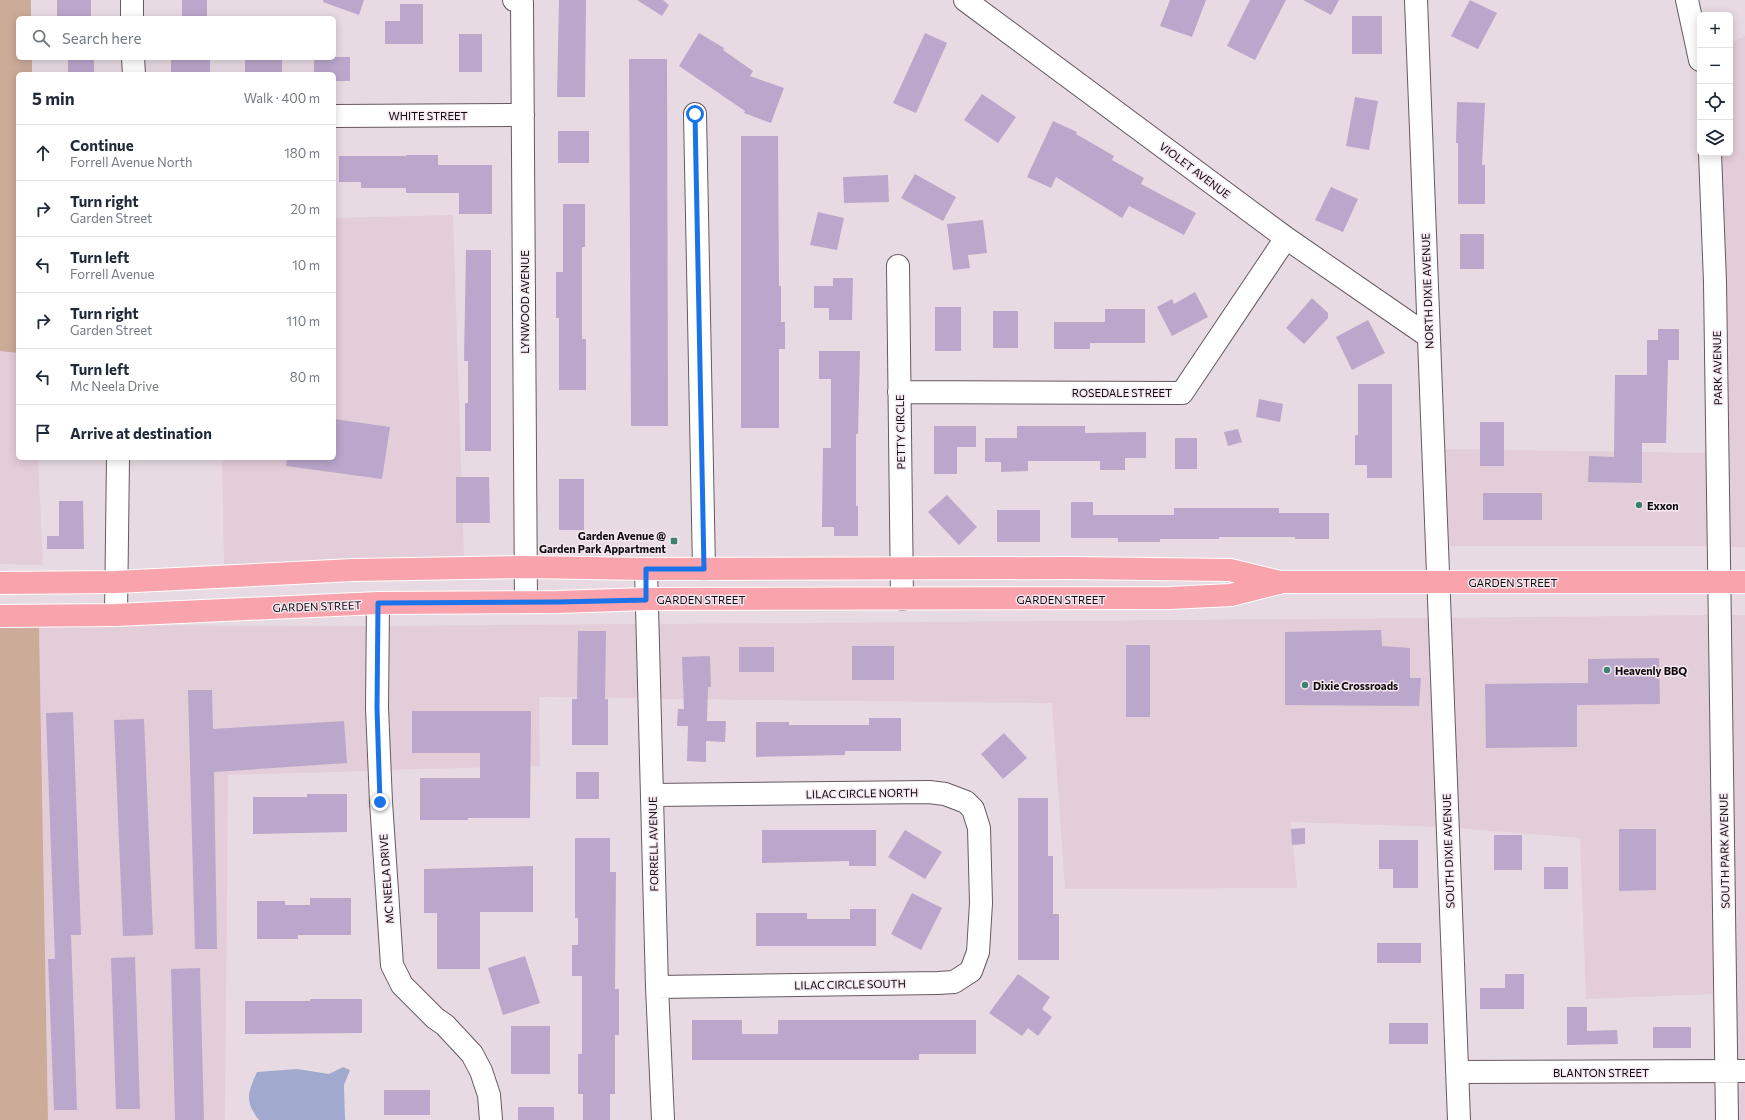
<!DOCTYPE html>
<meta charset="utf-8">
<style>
:root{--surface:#fff;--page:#f2f2f3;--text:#1f2937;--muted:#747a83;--line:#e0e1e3}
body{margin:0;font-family:Commissioner,sans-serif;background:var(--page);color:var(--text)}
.controls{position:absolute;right:12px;top:12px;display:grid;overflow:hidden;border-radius:6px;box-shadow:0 2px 10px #0003}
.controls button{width:36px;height:36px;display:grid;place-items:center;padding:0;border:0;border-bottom:1px solid var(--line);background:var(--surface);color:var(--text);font:20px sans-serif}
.stop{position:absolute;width:12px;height:12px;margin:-9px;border:3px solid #1a73e8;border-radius:50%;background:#fff}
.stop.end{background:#1a73e8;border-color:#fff;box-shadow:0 1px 4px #0008}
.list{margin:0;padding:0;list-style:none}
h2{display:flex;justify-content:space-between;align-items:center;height:52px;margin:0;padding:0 16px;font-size:17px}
h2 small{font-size:13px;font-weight:400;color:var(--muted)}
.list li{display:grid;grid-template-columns:26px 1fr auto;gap:12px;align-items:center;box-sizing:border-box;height:56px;padding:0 16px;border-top:1px solid var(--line)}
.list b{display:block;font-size:15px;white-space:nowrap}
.list p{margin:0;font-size:13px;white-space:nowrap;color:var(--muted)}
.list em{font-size:13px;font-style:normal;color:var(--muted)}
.icon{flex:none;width:22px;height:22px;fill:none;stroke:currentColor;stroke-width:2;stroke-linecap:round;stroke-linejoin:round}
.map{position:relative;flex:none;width:1745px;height:1120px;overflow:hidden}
.search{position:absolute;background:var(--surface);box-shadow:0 2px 10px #0003;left:16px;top:16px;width:320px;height:44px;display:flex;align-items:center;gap:10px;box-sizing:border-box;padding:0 14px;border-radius:6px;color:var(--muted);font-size:15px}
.panel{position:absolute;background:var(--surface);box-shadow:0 2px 10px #0003;left:16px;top:72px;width:320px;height:388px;border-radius:6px}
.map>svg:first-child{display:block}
</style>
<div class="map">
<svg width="1745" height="1120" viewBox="0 0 1745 1120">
<rect width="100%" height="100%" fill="#e8dae2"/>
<path fill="#e3cdd9" d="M 1745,36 L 1745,547 L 1728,547 L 1719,153 L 1730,153 L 1730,43 Z
M 453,215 L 464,558 L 264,565 L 224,565 L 222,458 L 334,458 L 334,218 Z
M 0,351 L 18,353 L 18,458 L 38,458 L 43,565 L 0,564 Z
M 1441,449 L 1710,453 L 1711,546 L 1445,546 Z
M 1712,615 L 1717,994 L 1586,999 L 1580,838 L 1456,828 L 1448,618 Z
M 1729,615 L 1745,615 L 1745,1061 L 1734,1062 Z
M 1430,618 L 1439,827 L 1291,822 L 1297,888 L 1065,889 L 1052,703 L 657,699 L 655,624 Z
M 638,624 L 640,698 L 539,697 L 540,766 L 388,770 L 386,626 Z
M 39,625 L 369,626 L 371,771 L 228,775 L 225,1120 L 48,1120 Z
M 1735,1081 L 1745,1081 L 1745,1120 L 1735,1120 Z"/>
<path fill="#ccab99" d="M 0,0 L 31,0 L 31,18 L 18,18 L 18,58 L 32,58 L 32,74 L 18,74 L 18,353 L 0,351 Z
M 39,625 L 48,1120 L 0,1120 L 0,626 Z"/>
<path fill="#a1aace" d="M 343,1067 L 350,1070 L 344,1085 L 345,1120 L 259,1120 C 244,1101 248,1093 257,1072 L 297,1069 L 329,1074 Z"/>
<path fill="#baa7cb" d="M 57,0 L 91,0 L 91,18 L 57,18 Z
M 182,0 L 207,0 L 207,18 L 182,18 Z
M 323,0 L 364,0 L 359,15 L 323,2 Z
M 559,0 L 586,0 L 585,97 L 557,97 Z
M 637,0 L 663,0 L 669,5 L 662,16 Z
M 1170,0 L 1206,0 L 1192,37 L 1160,26 Z
M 1250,0 L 1286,0 L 1255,60 L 1227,46 Z
M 1303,0 L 1339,0 L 1331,15 Z
M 1470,0 L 1497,13 L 1478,49 L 1451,36 Z
M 400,4 L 423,4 L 423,44 L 385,44 L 385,21 L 400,21 Z
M 1352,16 L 1382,16 L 1382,54 L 1352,54 Z
M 699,33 L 724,48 L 723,50 L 753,71 L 750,76 L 784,88 L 771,123 L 744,113 L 745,111 L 679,66 Z
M 925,33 L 947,43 L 916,113 L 893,103 Z
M 459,34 L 482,34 L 482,72 L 459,72 Z
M 334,57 L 350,57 L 350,81 L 334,81 L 334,74 L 314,74 L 314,58 Z
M 68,58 L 94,58 L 94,74 L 68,74 Z
M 171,58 L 210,58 L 210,74 L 171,74 Z
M 245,58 L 282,58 L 282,74 L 245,74 Z
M 629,59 L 667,59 L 668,426 L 631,426 Z
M 982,94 L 1016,117 L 998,143 L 964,120 Z
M 1355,97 L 1378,101 L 1369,150 L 1346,146 Z
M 1457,102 L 1485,103 L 1482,165 L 1485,165 L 1485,204 L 1458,204 L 1458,143 L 1456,143 Z
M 1053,121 L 1077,132 L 1076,134 L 1114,156 L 1112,160 L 1144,178 L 1141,184 L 1196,213 L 1184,235 L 1129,206 L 1122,218 L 1056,177 L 1051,188 L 1027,177 Z
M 558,131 L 589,131 L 589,163 L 558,163 Z
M 741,136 L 778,136 L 779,286 L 781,286 L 781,322 L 785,322 L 785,349 L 779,349 L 779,428 L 741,428 Z
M 406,155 L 438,155 L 438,165 L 492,165 L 492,214 L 459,214 L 459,193 L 406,193 L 406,188 L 361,188 L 361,182 L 339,182 L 339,156 L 406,156 Z
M 915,174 L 956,197 L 943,221 L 901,198 Z
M 888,175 L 889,202 L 844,203 L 843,177 Z
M 1331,187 L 1358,199 L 1343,232 L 1315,220 Z
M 563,204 L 585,204 L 585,247 L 582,247 L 582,339 L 586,339 L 586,390 L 559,390 L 559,318 L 556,318 L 556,272 L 563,272 Z
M 818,212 L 844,218 L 837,250 L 810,245 Z
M 983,220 L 987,253 L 968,255 L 970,268 L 953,270 L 947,224 Z
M 1460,234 L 1484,234 L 1484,269 L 1460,269 Z
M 466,250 L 491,250 L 491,451 L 465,451 L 465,403 L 468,403 L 468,361 L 464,361 Z
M 833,278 L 853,278 L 852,320 L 829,320 L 829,308 L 814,308 L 814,286 L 833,286 Z
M 1195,292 L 1208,317 L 1172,336 L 1157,307 L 1172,299 L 1174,304 Z
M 1312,298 L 1328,313 L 1328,318 L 1304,344 L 1286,328 Z
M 935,307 L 961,307 L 961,351 L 935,351 Z
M 1105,309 L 1145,309 L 1145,343 L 1090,343 L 1090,349 L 1054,349 L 1054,322 L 1105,322 Z
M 993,311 L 1018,311 L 1018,348 L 993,348 Z
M 1368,320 L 1385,353 L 1352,370 L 1336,337 Z
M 1658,329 L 1679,329 L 1679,360 L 1668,360 L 1666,443 L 1642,443 L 1642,483 L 1588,482 L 1589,456 L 1614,457 L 1615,375 L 1647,375 L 1647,340 L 1658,340 Z
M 819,351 L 860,351 L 858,434 L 856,434 L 856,506 L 858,506 L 858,536 L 834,536 L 834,527 L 822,527 L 823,448 L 831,448 L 831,379 L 819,379 Z
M 1358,384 L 1392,384 L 1392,478 L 1367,478 L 1367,465 L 1355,465 L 1355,435 L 1358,435 Z
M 1259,399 L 1283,404 L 1280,422 L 1256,417 Z
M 334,419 L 390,427 L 382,479 L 286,466 L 287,458 L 334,458 Z
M 1480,422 L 1504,422 L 1504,466 L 1480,466 Z
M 934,426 L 976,426 L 976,447 L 957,447 L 957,474 L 934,474 Z
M 1017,426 L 1085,426 L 1085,433 L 1146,432 L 1146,458 L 1125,458 L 1125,470 L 1100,470 L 1100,461 L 1028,461 L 1028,471 L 1001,472 L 1001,462 L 985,462 L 985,438 L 1017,438 Z
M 1238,429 L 1242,442 L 1228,446 L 1224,432 Z
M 1175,438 L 1197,438 L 1197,469 L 1175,469 Z
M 456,477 L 489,477 L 490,523 L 456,523 Z
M 559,479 L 584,479 L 584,530 L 559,530 Z
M 1483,493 L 1542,493 L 1542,520 L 1483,520 Z
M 947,495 L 977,527 L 959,545 L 928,512 Z
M 59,501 L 83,501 L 84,549 L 47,549 L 47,536 L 59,536 Z
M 1071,502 L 1093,502 L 1093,515 L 1174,515 L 1174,508 L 1279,508 L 1279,513 L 1329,513 L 1329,539 L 1295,539 L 1295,537 L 1219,537 L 1219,539 L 1160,539 L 1160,542 L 1118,542 L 1118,538 L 1071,538 Z
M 997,510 L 1040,510 L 1040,542 L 997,542 Z
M 1381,630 L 1382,646 L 1410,648 L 1410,678 L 1421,678 L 1419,706 L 1285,705 L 1285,632 Z
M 578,631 L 606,631 L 605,699 L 608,699 L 608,745 L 572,745 L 572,699 L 577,699 Z
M 1126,645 L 1150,645 L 1150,717 L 1126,717 Z
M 852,646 L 894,646 L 894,680 L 852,680 Z
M 739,647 L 774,647 L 774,672 L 739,672 Z
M 710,656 L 711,687 L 708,687 L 707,721 L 726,721 L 725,742 L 706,741 L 706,762 L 687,761 L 688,726 L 677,726 L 678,709 L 684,709 L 682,657 Z
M 1659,658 L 1660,704 L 1577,705 L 1577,747 L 1486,748 L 1485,684 L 1588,683 L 1588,659 Z
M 188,690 L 212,690 L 213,729 L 344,721 L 347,763 L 214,772 L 217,949 L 195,949 Z
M 412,711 L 531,711 L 530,818 L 468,818 L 468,820 L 420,820 L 420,778 L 480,778 L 480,753 L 412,753 Z
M 73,712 L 81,935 L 71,935 L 77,1110 L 54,1110 L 48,959 L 55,959 L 46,713 Z
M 869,718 L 901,718 L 901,751 L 845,751 L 845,755 L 756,757 L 756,722 L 789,722 L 789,725 L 869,725 Z
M 144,719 L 153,935 L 123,936 L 114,720 Z
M 1004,733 L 1027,758 L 1003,779 L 981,754 Z
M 576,772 L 599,772 L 599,799 L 576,799 Z
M 307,794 L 347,794 L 347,832 L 253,834 L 253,797 L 307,797 Z
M 1018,798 L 1048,798 L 1048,856 L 1053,856 L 1053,914 L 1059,914 L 1059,960 L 1018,960 Z
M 1305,828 L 1305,844 L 1292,845 L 1291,829 Z
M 1619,829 L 1656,829 L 1656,890 L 1619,891 Z
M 762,830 L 876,830 L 876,866 L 849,866 L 849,861 L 762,863 Z
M 905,830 L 942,852 L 925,879 L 888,857 Z
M 1494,835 L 1522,835 L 1522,870 L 1494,870 Z
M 575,838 L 610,838 L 610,872 L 616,872 L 615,989 L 619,989 L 619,1035 L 615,1035 L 615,1094 L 610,1094 L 610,1120 L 583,1120 L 583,1094 L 578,1094 L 578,1054 L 582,1054 L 582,976 L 572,976 L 572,945 L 578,945 L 578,918 L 575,918 Z
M 1379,840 L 1418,840 L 1418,888 L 1393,888 L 1393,869 L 1379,869 Z
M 533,866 L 533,912 L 480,912 L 480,969 L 437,969 L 437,913 L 424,913 L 424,869 Z
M 1544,867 L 1568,867 L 1568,889 L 1544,889 Z
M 912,893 L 942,908 L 921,950 L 891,934 Z
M 310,898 L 351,898 L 351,935 L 298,935 L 298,939 L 257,939 L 257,901 L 285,901 L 285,905 L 310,905 Z
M 850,909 L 876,909 L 876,946 L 756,946 L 756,913 L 807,913 L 807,919 L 850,919 Z
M 1377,943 L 1421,943 L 1421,963 L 1377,963 Z
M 525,956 L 540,1003 L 503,1015 L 488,968 Z
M 135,957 L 140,1109 L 116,1109 L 111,958 Z
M 200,968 L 204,1120 L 175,1120 L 171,969 Z
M 1018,974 L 1050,997 L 1042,1009 L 1052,1017 L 1038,1036 L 1028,1028 L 1022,1036 L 989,1013 Z
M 1505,974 L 1524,974 L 1524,1009 L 1480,1009 L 1480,988 L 1505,988 Z
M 310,999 L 362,999 L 362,1033 L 245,1034 L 245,1001 L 310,1001 Z
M 1567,1007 L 1587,1007 L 1587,1031 L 1617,1030 L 1618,1044 L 1567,1045 Z
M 692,1020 L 742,1020 L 742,1034 L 778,1034 L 778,1020 L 976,1020 L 976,1054 L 919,1054 L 919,1060 L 692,1060 Z
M 1389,1023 L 1428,1023 L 1428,1044 L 1389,1044 Z
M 511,1026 L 550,1026 L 550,1074 L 511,1074 Z
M 1653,1027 L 1691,1027 L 1691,1048 L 1653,1048 Z
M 384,1090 L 430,1090 L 430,1115 L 384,1115 Z
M 518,1107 L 554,1107 L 554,1120 L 518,1120 Z"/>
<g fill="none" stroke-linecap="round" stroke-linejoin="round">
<g stroke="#665a60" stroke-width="24">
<path id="minor" d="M 132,0 L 132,18
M 514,0 L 522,3 L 526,602
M 965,0 L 1286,238 L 1428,336
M 1416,0 L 1459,1120
M 1687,0 L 1700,60
M 133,58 L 134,74
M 695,114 L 704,569
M 334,116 L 523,115
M 1710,153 L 1715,282 L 1727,1120
M 898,266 L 902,599
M 899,392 L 1182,393 L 1286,238
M 646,569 L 657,987 L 663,1120
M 378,603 L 377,708 L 381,802 L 392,965 L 402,985 L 435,1018 L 445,1025 L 472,1054 L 481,1071 L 489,1095 L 491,1120
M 116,615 L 118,458
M 652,795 L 929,792 L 945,794 L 966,802 L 973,809 L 979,828 L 981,903 L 978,952 L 971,971 L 954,982 L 938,983 L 657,987
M 1457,1072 L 1745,1071"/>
</g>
<g stroke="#fff" stroke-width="24">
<path id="major" d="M 0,583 L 116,582 L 353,570 L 526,567 L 646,569 L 1071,568 L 1230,570 L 1280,582 L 1745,582
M 0,616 L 116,615 L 378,603 L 558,602 L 646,599 L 1170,598 L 1231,595 L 1279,583"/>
</g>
<use href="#minor" stroke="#fff" stroke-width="22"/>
<use href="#major" stroke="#f9a3ad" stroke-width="22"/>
</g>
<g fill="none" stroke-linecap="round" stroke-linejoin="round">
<path stroke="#1a73e8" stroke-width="5" d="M 380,802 L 377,708 L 378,603 L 558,602 L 646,600 L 646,569 L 704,569 L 695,114"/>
</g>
<g fill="#40806f" stroke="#f5e7ef" stroke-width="1.5">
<circle cx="1639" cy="505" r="4"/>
<rect x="670" y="537" width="8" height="8" rx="2"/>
<circle cx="1607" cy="670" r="4"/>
<circle cx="1305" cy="685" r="4"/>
</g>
<g text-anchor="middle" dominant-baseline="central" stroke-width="3" stroke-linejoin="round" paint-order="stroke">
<g font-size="11" fill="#0f0b0d" stroke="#f5e7ef">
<text x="428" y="115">WHITE STREET</text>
<text transform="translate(1195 170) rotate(37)">VIOLET AVENUE</text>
<text transform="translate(1427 291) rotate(-92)">NORTH DIXIE AVENUE</text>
<text transform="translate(524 302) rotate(-90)">LYNWOOD AVENUE</text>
<text transform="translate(1717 368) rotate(-91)">PARK AVENUE</text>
<text x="1122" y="392">ROSEDALE STREET</text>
<text transform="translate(900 432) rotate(-91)">PETTY CIRCLE</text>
<text x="1513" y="582">GARDEN STREET</text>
<text x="701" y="599">GARDEN STREET</text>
<text x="1061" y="599">GARDEN STREET</text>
<text transform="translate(317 606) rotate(-2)">GARDEN STREET</text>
<text transform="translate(862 793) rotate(-1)">LILAC CIRCLE NORTH</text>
<text transform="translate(653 844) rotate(-91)">FORRELL AVENUE</text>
<text transform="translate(1448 851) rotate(-92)">SOUTH DIXIE AVENUE</text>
<text transform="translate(1724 851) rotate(-91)">SOUTH PARK AVENUE</text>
<text transform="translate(386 879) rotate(-94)">MC NEELA DRIVE</text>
<text transform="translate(850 984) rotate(-1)">LILAC CIRCLE SOUTH</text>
<text x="1601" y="1072">BLANTON STREET</text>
</g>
<g font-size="11" font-weight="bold" fill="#0f0b0d" stroke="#f5e7ef" text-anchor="start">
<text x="1647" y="505">Exxon</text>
<text x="666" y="535" text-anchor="end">Garden Avenue @<tspan x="666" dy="13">Garden Park Appartment</tspan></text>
<text x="1615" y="670">Heavenly BBQ</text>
<text x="1313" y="685">Dixie Crossroads</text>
</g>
</g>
</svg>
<div class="controls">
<button>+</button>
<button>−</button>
<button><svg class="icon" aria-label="locate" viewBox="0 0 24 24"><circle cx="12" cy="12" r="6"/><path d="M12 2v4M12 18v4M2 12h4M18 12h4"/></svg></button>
<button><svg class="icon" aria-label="layers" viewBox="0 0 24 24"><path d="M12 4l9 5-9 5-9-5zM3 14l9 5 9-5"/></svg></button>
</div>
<div class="stop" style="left:695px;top:114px"></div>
<div class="stop end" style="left:380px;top:802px"></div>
<div class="search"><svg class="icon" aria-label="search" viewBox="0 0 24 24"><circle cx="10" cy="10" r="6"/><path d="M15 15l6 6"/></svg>Search here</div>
<section class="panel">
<h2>5 min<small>Walk · 400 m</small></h2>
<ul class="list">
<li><svg class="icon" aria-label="ahead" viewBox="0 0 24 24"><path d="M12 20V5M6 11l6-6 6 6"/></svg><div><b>Continue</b><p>Forrell Avenue North</p></div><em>180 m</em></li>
<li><svg class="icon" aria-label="right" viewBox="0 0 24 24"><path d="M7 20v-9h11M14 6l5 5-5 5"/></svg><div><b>Turn right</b><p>Garden Street</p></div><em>20 m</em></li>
<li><svg class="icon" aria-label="left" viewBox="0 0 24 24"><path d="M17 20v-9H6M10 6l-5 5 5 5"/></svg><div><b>Turn left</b><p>Forrell Avenue</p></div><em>10 m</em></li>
<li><svg class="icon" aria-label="right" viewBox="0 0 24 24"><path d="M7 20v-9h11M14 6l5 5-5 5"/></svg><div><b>Turn right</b><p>Garden Street</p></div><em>110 m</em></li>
<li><svg class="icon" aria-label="left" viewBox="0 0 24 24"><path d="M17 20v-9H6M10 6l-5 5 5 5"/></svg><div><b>Turn left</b><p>Mc Neela Drive</p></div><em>80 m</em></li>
<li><svg class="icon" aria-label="arrive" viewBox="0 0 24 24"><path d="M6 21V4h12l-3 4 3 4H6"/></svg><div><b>Arrive at destination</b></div></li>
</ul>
</section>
</div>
